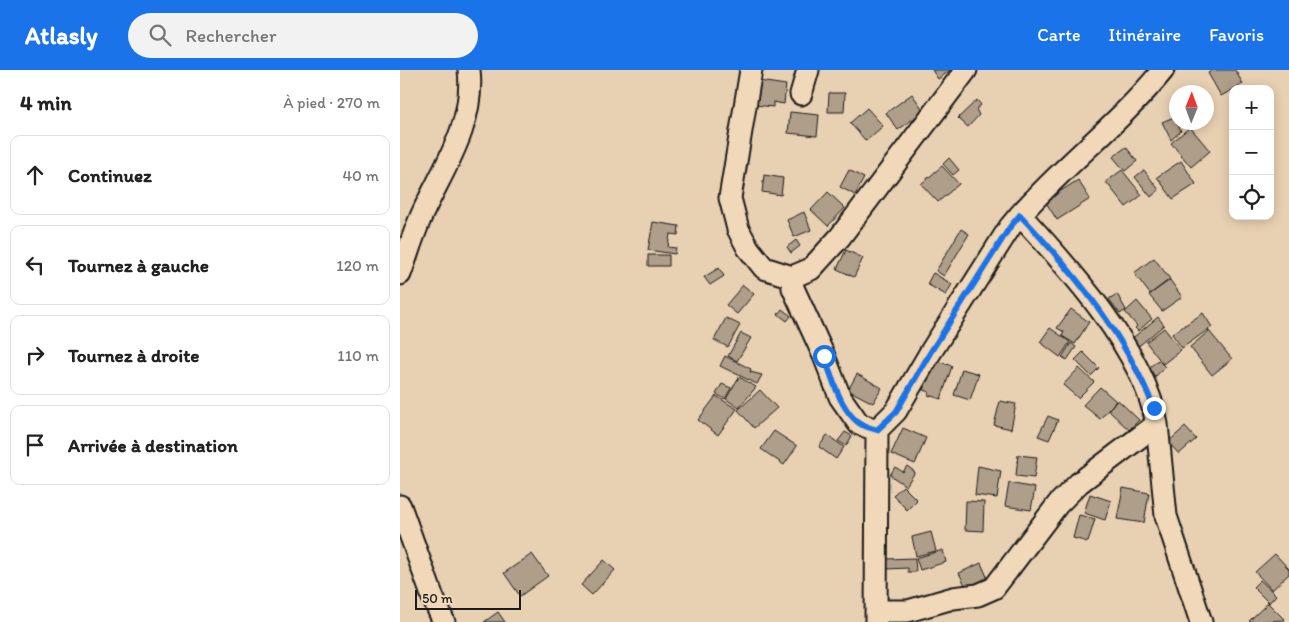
<!DOCTYPE html>
<html lang="fr">
<meta charset="utf-8">
<style>
:root{--surface:#fff;--page:#f2f2f2;--text:#222;--muted:#767676;--line:#e0e0e0;--accent:#1a73e8}
body{margin:0;font-family:Itim,sans-serif;background:var(--page);color:var(--text)}
.controls{position:absolute;right:15px;top:15px;display:grid;overflow:hidden;border-radius:10px;box-shadow:0 2px 12px #0003}
.controls button{width:45px;height:45px;display:grid;place-items:center;padding:0;border:0;border-bottom:1px solid var(--line);background:var(--surface);color:var(--text);font:25px sans-serif}
.compass{position:absolute;left:769px;top:15px;width:45px;height:45px;border-radius:50%;background:var(--surface);box-shadow:0 2px 12px #0003;rotate:1deg}
.scale{position:absolute;left:15px;bottom:12px;width:106px;box-sizing:border-box;padding-left:5px;border:2px solid #1c1c1c;border-top:0;font-size:14px;line-height:18px;white-space:nowrap;color:#1c1c1c;-webkit-text-stroke:4px #f0d8b8;paint-order:stroke}
.stop{position:absolute;width:15px;height:15px;margin:-11px;border:4px solid #1a73e8;border-radius:50%;background:#fff}
.stop.end{background:#1a73e8;border-color:#fff;box-shadow:0 1px 5px #0008}
.list{margin:0;padding:0;list-style:none}
h2{display:flex;justify-content:space-between;align-items:center;height:65px;margin:0;padding:0 20px;font-size:21px}
h2 small{font-size:16px;font-weight:400;color:var(--muted)}
.list li{display:grid;grid-template-columns:32px 1fr auto;gap:15px;align-items:center;box-sizing:border-box;height:80px;margin:0 10px 10px;padding:0 10px;border:1px solid var(--line);border-radius:10px}
.list b{display:block;font-size:19px;white-space:nowrap}
.list em{font-size:16px;font-style:normal;color:var(--muted)}
.icon{flex:none;width:28px;height:28px;fill:none;stroke:currentColor;stroke-width:2;stroke-linecap:round;stroke-linejoin:round}
.map{position:relative;flex:none;width:889px;height:552px;overflow:hidden}
header{display:flex;align-items:center;gap:30px;box-sizing:border-box;height:70px;padding:0 25px;background:var(--accent);color:#fff}
header strong{font-size:24px}
nav{display:flex;gap:28px;margin-inline-start:auto;font-size:18px}
.search{width:350px;height:45px;background:var(--page);display:flex;align-items:center;gap:12px;box-sizing:border-box;padding:0 18px;border-radius:28px;color:var(--muted);font-size:19px}
main{display:flex}
aside{flex:1;background:var(--surface)}
.map>svg:first-child{display:block}
</style>
<header>
<strong>Atlasly</strong>
<div class="search"><svg class="icon" aria-label="search" viewBox="0 0 24 24"><circle cx="10" cy="10" r="6"/><path d="M15 15l6 6"/></svg>Rechercher</div>
<nav><a>Carte</a><a>Itinéraire</a><a>Favoris</a></nav>
</header>
<main>
<aside>
<h2>4 min<small>À pied · 270 m</small></h2>
<ul class="list">
<li><svg class="icon" aria-label="ahead" viewBox="0 0 24 24"><path d="M12 20V5M6 11l6-6 6 6"/></svg><div><b>Continuez</b></div><em>40 m</em></li>
<li><svg class="icon" aria-label="left" viewBox="0 0 24 24"><path d="M17 20v-9H6M10 6l-5 5 5 5"/></svg><div><b>Tournez à gauche</b></div><em>120 m</em></li>
<li><svg class="icon" aria-label="right" viewBox="0 0 24 24"><path d="M7 20v-9h11M14 6l5 5-5 5"/></svg><div><b>Tournez à droite</b></div><em>110 m</em></li>
<li><svg class="icon" aria-label="arrive" viewBox="0 0 24 24"><path d="M6 21V4h12l-3 4 3 4H6"/></svg><div><b>Arrivée à destination</b></div></li>
</ul>
</aside>
<div class="map">
<svg width="889" height="552" viewBox="0 0 889 552">
<rect width="100%" height="100%" fill="#e8d0b2"/>
<filter id="ink" filterUnits="userSpaceOnUse"><feTurbulence type="fractalNoise" baseFrequency=".02" numOctaves="2"/><feDisplacementMap in="SourceGraphic" scale="10" xChannelSelector="R" yChannelSelector="G"/><feConvolveMatrix kernelMatrix="1 2 1 2 8 2 1 2 1" color-interpolation-filters="sRGB"/></filter>
<g filter="url(#ink)">
<path fill="#af9e89" stroke="#1c1c1c" d="M 532,0 L 551,0 L 538,9 Z
M 813,0 L 835,0 L 843,14 L 821,26 L 808,3 Z
M 359,11 L 386,15 L 384,34 L 373,32 L 373,37 L 355,35 Z
M 429,23 L 445,23 L 444,42 L 428,42 Z
M 512,24 L 524,41 L 498,60 L 486,43 Z
M 577,30 L 581,35 L 576,39 L 579,45 L 568,57 L 558,48 Z
M 467,38 L 483,56 L 466,71 L 450,53 Z
M 390,42 L 419,45 L 417,66 L 388,63 Z
M 774,47 L 781,61 L 771,70 L 762,52 Z
M 790,57 L 810,81 L 791,97 L 771,73 Z
M 726,77 L 737,91 L 725,101 L 713,87 Z
M 549,88 L 559,100 L 553,105 L 543,94 Z
M 781,91 L 796,114 L 773,129 L 757,107 Z
M 542,96 L 559,114 L 538,132 L 521,114 Z
M 449,100 L 464,108 L 455,125 L 440,117 Z
M 722,100 L 742,125 L 726,137 L 706,112 Z
M 744,100 L 759,120 L 751,127 L 735,107 Z
M 364,105 L 383,108 L 381,125 L 362,122 Z
M 678,110 L 690,129 L 657,150 L 645,131 Z
M 428,122 L 445,138 L 428,156 L 411,140 Z
M 404,142 L 411,160 L 394,167 L 387,150 Z
M 253,152 L 279,156 L 278,165 L 270,164 L 268,177 L 276,178 L 275,184 L 248,180 Z
M 561,159 L 569,164 L 544,206 L 536,201 Z
M 396,170 L 400,176 L 391,183 L 387,177 Z
M 446,180 L 463,188 L 454,207 L 437,199 Z
M 248,185 L 269,185 L 269,196 L 248,196 Z
M 754,188 L 770,209 L 750,224 L 734,203 Z
M 319,198 L 324,206 L 310,215 L 304,207 Z
M 533,203 L 552,214 L 546,225 L 527,214 Z
M 770,210 L 782,227 L 762,241 L 749,225 Z
M 343,215 L 354,224 L 337,244 L 326,235 Z
M 717,224 L 726,240 L 720,244 L 709,229 Z
M 737,231 L 752,249 L 738,261 L 735,258 L 737,256 L 725,242 Z
M 382,239 L 391,246 L 387,251 L 378,244 Z
M 671,239 L 689,252 L 675,274 L 662,266 L 664,262 L 657,258 Z
M 803,243 L 812,257 L 782,278 L 772,264 Z
M 758,247 L 764,255 L 735,279 L 729,271 Z
M 326,248 L 340,255 L 328,277 L 314,270 Z
M 650,258 L 670,272 L 660,287 L 640,272 Z
M 764,258 L 781,280 L 763,294 L 746,272 Z
M 809,261 L 832,289 L 812,305 L 790,277 Z
M 341,263 L 351,268 L 337,291 L 328,286 Z
M 671,273 L 676,277 L 667,290 L 662,287 Z
M 683,282 L 699,298 L 691,306 L 675,290 Z
M 325,286 L 351,299 L 350,302 L 362,305 L 357,314 L 320,296 Z
M 534,290 L 552,296 L 541,329 L 528,325 L 529,322 L 523,320 Z
M 758,290 L 765,297 L 752,310 L 744,302 Z
M 679,298 L 694,312 L 678,328 L 663,315 Z
M 562,299 L 579,304 L 570,330 L 554,325 Z
M 457,304 L 482,318 L 473,333 L 448,320 Z
M 339,307 L 356,317 L 339,338 L 326,329 Z
M 322,314 L 331,318 L 325,329 L 316,324 Z
M 700,317 L 716,331 L 700,349 L 683,335 Z
M 360,320 L 377,338 L 354,358 L 338,340 Z
M 316,326 L 337,339 L 318,365 L 298,350 Z
M 718,330 L 739,350 L 729,360 L 708,340 Z
M 600,331 L 616,334 L 611,359 L 594,355 Z
M 648,346 L 658,350 L 649,370 L 638,366 Z
M 785,357 L 796,369 L 779,384 L 768,372 Z
M 503,358 L 526,368 L 515,394 L 491,384 Z
M 374,361 L 397,376 L 384,395 L 361,379 Z
M 445,362 L 452,366 L 446,376 L 438,371 Z
M 427,365 L 444,377 L 436,389 L 419,377 Z
M 618,385 L 637,387 L 634,408 L 616,406 Z
M 507,396 L 515,402 L 506,416 L 490,405 L 495,397 L 503,402 Z
M 578,396 L 601,401 L 597,428 L 575,425 Z
M 609,413 L 635,418 L 631,440 L 605,436 Z
M 503,416 L 517,430 L 507,440 L 493,425 Z
M 723,418 L 749,423 L 744,453 L 717,449 Z
M 690,424 L 711,431 L 705,450 L 684,443 Z
M 566,431 L 584,432 L 583,461 L 565,460 Z
M 679,445 L 695,449 L 688,472 L 673,468 Z
M 531,462 L 536,481 L 516,486 L 512,467 Z
M 543,480 L 546,492 L 520,500 L 516,488 Z
M 132,484 L 148,506 L 120,526 L 104,503 Z
M 875,484 L 889,499 L 889,504 L 872,520 L 855,502 Z
M 515,488 L 516,502 L 508,502 L 508,498 L 487,499 L 486,489 Z
M 204,490 L 215,500 L 192,525 L 181,515 Z
M 581,493 L 588,509 L 567,519 L 559,503 Z
M 860,510 L 876,525 L 869,533 L 853,517 Z
M 868,533 L 885,550 L 851,552 L 849,551 Z
M 98,542 L 105,552 L 84,552 Z"/>
<g fill="none" stroke-linecap="round" stroke-linejoin="round">
<g stroke="#1c1c1c" stroke-width="25">
<path id="minor" d="M 351,0 L 330,128 L 338,159 L 348,178 L 364,198 L 392,207 L 411,199 L 440,167 L 566,0
M 763,0 C 720,53 665,94 620,145 C 670,199 743,279 757,354 L 766,446 L 801,552
M 401,24 L 408,0
M 0,204 C 8,183 14,161 24,140 C 45,96 75,52 69,0
M 392,207 L 393,218 L 424,286 L 440,327 L 459,354 L 477,360
M 0,436 L 33,528 L 44,552
M 476,541 L 508,541 L 553,528 L 578,525 L 594,518 L 658,434 L 679,413 L 757,354
M 476,552 L 477,360 L 496,341 L 530,283 L 610,157 L 620,145"/>
</g>
<use href="#minor" stroke="#f0d8b8" stroke-width="21"/>
</g>
</g>
<g fill="none" stroke-linecap="round" stroke-linejoin="round" filter="url(#ink)">
<path stroke="#1a73e8" stroke-width="6" d="M 424,286 C 433,308 439,338 459,353 C 463,356 471,358 477,360 L 496,342 L 530,283 L 610,157 L 620,145 C 674,203 725,264 754,338"/>
</g>
</svg>
<div class="controls">
<button>+</button>
<button>−</button>
<button><svg class="icon" aria-label="locate" viewBox="0 0 24 24"><circle cx="12" cy="12" r="6"/><path d="M12 2v4M12 18v4M2 12h4M18 12h4"/></svg></button>
</div>
<svg class="compass" viewBox="-18 -18 36 36"><path d="M0-13l5 13h-10z" fill="#e53935"/><path d="M0 13l5-13h-10z" fill="#767676"/></svg>
<div class="scale">50 m</div>
<div class="stop" style="left:424px;top:286px"></div>
<div class="stop end" style="left:754px;top:338px"></div>
</div>
</main>
